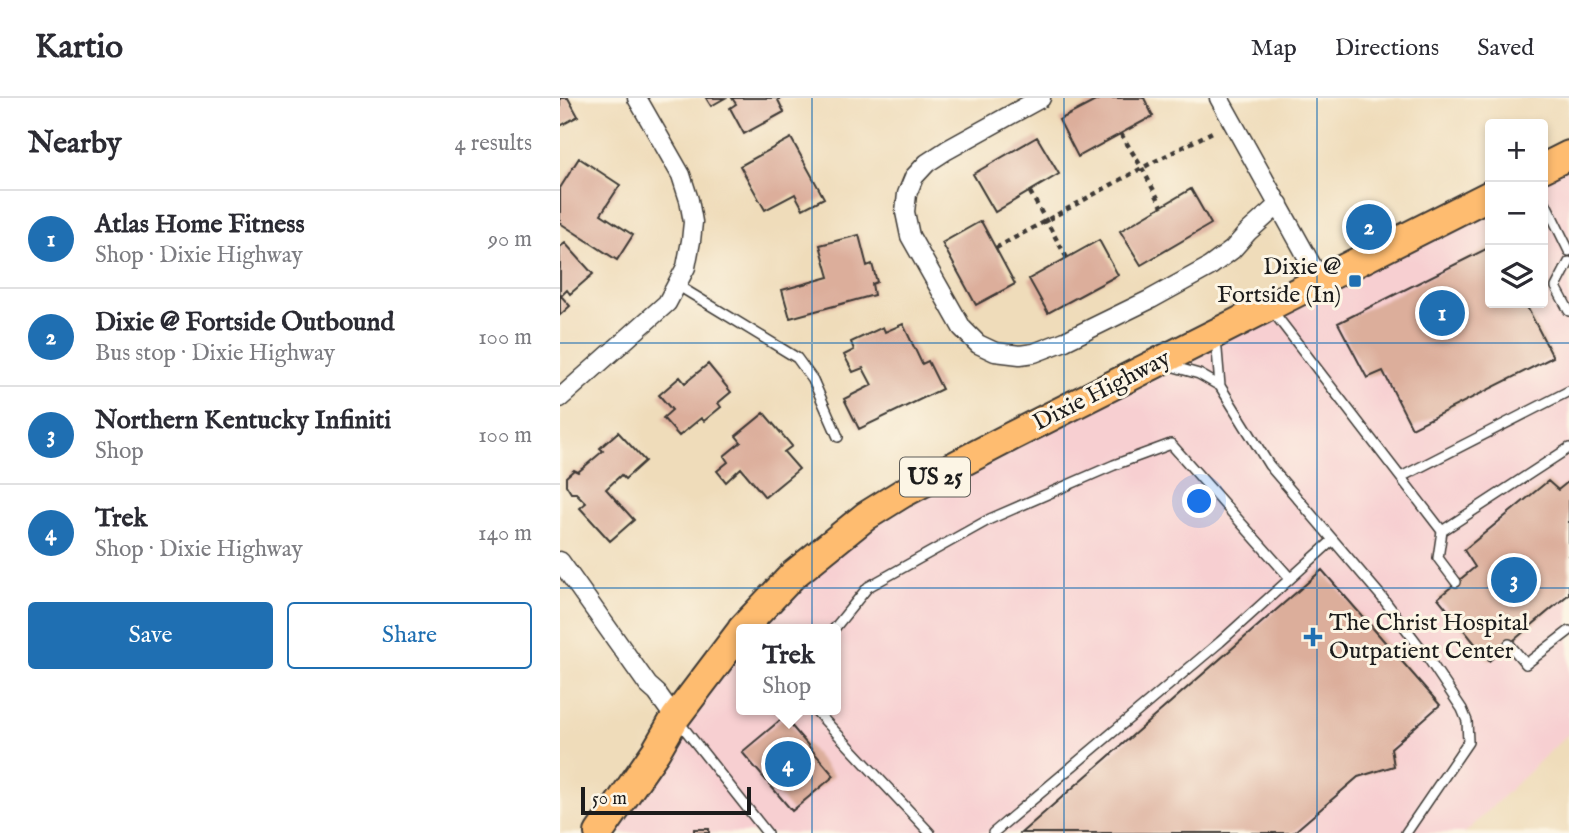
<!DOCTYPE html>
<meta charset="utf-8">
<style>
:root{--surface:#fff;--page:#f7f7f7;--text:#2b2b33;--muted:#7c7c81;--line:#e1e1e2;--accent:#1f6fb2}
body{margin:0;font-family:"IM FELL English",serif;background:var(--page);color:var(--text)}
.controls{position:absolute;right:21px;top:21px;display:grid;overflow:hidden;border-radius:7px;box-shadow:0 4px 10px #0003}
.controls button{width:63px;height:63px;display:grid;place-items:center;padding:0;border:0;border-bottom:2px solid var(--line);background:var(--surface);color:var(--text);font:35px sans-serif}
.scale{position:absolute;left:21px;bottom:18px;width:170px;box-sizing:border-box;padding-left:7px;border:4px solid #1c1c1c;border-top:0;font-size:19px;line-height:24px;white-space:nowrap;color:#1c1c1c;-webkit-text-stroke:5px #fcf5e5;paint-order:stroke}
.you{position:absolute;left:640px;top:404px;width:24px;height:24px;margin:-18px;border:5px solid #fff;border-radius:50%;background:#1a73e8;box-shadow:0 0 0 10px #1a73e833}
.badge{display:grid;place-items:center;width:46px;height:46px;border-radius:50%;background:var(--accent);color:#fff;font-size:23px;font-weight:700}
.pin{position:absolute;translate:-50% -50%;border:4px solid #fff;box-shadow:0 2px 7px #0006}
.popup{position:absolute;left:176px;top:526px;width:105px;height:91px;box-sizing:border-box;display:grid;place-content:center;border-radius:7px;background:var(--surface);filter:drop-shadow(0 2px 5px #0005);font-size:23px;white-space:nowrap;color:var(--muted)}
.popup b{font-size:26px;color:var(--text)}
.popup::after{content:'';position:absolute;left:50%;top:100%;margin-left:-14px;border:14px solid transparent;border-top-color:var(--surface)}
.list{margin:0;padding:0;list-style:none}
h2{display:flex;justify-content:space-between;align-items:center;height:91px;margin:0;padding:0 28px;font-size:30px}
h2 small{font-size:23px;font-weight:400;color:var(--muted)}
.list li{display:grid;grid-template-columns:46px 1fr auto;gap:21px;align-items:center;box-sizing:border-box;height:98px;padding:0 28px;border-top:2px solid var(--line)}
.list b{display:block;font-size:26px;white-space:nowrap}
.list p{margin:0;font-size:23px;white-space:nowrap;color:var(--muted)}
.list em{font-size:23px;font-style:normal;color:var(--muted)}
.actions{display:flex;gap:14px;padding:21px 28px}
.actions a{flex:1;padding:16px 0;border:2px solid var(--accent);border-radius:7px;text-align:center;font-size:24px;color:var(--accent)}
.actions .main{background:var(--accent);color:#fff}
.icon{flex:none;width:38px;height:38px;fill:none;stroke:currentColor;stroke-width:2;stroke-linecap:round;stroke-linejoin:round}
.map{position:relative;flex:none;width:1009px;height:735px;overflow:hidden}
header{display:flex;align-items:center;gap:42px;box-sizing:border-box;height:98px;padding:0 35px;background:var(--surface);border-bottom:2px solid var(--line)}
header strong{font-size:33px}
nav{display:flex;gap:38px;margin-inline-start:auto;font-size:24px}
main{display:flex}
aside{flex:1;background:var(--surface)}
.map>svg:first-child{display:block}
</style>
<header>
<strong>Kartio</strong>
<nav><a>Map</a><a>Directions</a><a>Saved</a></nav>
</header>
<main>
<aside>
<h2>Nearby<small>4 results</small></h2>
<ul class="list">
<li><span class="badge">1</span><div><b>Atlas Home Fitness</b><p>Shop · Dixie Highway</p></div><em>90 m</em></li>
<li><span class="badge">2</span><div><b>Dixie @ Fortside Outbound</b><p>Bus stop · Dixie Highway</p></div><em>100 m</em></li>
<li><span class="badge">3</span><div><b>Northern Kentucky Infiniti</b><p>Shop</p></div><em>100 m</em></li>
<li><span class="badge">4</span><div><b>Trek</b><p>Shop · Dixie Highway</p></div><em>140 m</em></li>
</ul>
<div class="actions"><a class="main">Save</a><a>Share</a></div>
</aside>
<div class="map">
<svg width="1009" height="735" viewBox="0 0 1009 735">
<rect width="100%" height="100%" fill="#fcf5e5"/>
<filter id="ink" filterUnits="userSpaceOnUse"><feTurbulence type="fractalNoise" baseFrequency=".0143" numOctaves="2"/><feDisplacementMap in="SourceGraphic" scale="14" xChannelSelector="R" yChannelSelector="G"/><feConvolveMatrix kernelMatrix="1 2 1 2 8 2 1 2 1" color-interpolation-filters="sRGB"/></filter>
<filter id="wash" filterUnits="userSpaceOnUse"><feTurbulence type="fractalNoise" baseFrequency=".00686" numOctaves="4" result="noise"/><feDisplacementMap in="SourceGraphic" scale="28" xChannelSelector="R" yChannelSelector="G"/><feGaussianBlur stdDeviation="1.57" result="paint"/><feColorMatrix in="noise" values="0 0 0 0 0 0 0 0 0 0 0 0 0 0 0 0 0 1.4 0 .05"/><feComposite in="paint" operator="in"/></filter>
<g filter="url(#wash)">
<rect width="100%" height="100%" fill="#efdcba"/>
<path fill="#f7cfd1" d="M 1009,57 L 1009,635 L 905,735 L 39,735 L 181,533 L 181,612 L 275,612 L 275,531 L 182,531 L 267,449 L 930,97 L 930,205 L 983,205 L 983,70 Z"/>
<g id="blocks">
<path fill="#dcae9b" d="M 0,0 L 8,0 L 18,18 L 0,28 Z
M 146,0 L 165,0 L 151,8 Z
M 172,0 L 221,0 L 218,2 L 224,14 L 184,36 L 170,10 L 176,6 Z
M 541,0 L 584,0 L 593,18 L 518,59 L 499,22 Z
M 477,39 L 499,76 L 435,114 L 413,76 Z
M 231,40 L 264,100 L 243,111 L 235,96 L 205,112 L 180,68 Z
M 19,60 L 60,87 L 41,116 L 73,137 L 57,162 L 0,125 L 0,90 Z
M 631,91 L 651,126 L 581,167 L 560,133 Z
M 421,123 L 455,186 L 416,207 L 382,145 Z
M 299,137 L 307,168 L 312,166 L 317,184 L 312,186 L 314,197 L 230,220 L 222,192 L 269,179 L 260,147 Z
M 539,142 L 558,177 L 488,215 L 469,181 Z
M 5,145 L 33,176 L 10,196 L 7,192 L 1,198 L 10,208 L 0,217 L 0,149 Z
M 930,149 L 930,205 L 965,205 L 993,259 L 852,330 L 823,273 L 807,280 L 778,225 Z
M 343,226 L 362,266 L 368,263 L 382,291 L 299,331 L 284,301 L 312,287 L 303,270 L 293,274 L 284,257 L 294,252 L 291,244 L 323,229 L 325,234 Z
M 148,266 L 171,294 L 158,305 L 161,309 L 144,323 L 141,320 L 119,338 L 103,320 L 112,312 L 99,297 L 120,279 L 125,285 Z
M 204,315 L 232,348 L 224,354 L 239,371 L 205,399 L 181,370 L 166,384 L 157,373 L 168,364 L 164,358 L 181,344 L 176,338 Z
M 58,334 L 85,363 L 65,381 L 61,377 L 46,391 L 74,422 L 50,443 L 20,410 L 26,405 L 16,395 L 11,395 L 6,387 L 6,379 L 14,372 L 18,374 L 43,353 L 40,350 Z
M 988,383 L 998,392 L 1009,383 L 1009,496 L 929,563 L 878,500 L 915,469 L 904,452 Z
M 762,472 L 880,607 L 831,650 L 834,668 L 798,679 L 733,735 L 461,735 Z
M 224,619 L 274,678 L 232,713 L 182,654 Z
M 134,731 L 149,731 L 149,735 L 134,735 Z"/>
</g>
</g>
<g filter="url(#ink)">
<use href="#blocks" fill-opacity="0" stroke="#3c3934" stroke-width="2"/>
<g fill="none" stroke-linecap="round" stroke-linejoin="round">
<g stroke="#3c3934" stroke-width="12">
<path id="lane" d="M 983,100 L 1009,153
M 1009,164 L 996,189 L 1009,213
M 117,187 L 237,260 L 253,282 L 278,339
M 711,211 L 882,433 L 1009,350
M 656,240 L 660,288 L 709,367 L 821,498 L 866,557 L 902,611 L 907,623 L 908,644 L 846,735
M 611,268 L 639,276 L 660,288
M 841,379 L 1009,293
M 882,433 L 878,460 L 896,484
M 274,531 L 308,489 L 430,421 L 554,367 L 611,346 L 730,480
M 949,546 L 966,566 L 1009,533
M 255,612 L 370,735
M 119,624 L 207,735
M 433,735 L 660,544 L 773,442"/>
</g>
<g stroke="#3c3934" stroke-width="21">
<path id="street" d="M 481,0 L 387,52 L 367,65 L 354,79 L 347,96 L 345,114 L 350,138 L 402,230 L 418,246 L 435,254 L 460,257 L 474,255 L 505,243 L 591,201 L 649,169 L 672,152 L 688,134 L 719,106
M 659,0 L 760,182
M 0,300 L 107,205 L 126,169 L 131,143 L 133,124 L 129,102 L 121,77 L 77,0
M 0,463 L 88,587 L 97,595 L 115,620"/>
</g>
<g stroke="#3c3934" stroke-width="32">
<path id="primary" d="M 983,70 L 1009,57
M 182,531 L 233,477 L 306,418 L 343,395 L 452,338 L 930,97
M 39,735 L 96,653 L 115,620 L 181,533"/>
</g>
<path stroke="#3c3934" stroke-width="4.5" stroke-dasharray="5 5" stroke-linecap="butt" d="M 561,36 L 582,70 L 602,108
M 470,94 L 507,160
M 436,150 L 582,70 L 656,32"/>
<use href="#lane" stroke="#fff" stroke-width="9"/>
<use href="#street" stroke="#fff" stroke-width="18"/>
<use href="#primary" stroke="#febc70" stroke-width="28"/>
</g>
</g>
<path fill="none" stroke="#1f6fb2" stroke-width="2" stroke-opacity="0.55" d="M 252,0 L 252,735M 504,0 L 504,735M 757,0 L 757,735M 0,245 L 1009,245M 0,490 L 1009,490"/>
<g fill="#1f6fb2" stroke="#fcf5e5" stroke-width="2.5">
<rect x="788" y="176" width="14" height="14" rx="3.5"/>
<path d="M749.5 528.5h7v7h7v7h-7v7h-7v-7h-7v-7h7z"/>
</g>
<g text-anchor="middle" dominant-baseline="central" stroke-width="6" stroke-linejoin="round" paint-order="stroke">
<rect fill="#fcf5e5" stroke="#5f5d58" stroke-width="2" x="340" y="359.5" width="70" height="39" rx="5"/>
<g font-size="23" font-weight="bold" fill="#1c1c1c">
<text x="375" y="379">US 25</text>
</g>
<g font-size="24" fill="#1c1c1c" stroke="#fcf5e5" text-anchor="end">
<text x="781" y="169">Dixie @<tspan x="781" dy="28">Fortside (In)</tspan></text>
<text x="769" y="525" text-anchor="start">The Christ Hospital<tspan x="769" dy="28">Outpatient Center</tspan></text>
</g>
<g font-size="24" fill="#1c1c1c" stroke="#fcf5e5">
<text transform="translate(542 293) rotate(-27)">Dixie Highway</text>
</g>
</g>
</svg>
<div class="controls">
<button>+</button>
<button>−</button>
<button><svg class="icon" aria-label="layers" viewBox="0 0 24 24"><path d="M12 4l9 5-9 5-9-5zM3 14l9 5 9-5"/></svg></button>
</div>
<div class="scale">50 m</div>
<div class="you"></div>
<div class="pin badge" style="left:882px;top:215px">1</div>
<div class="pin badge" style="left:809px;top:129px">2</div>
<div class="pin badge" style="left:954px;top:482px">3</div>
<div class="pin badge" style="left:228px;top:666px">4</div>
<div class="popup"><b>Trek</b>Shop</div>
</div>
</main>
